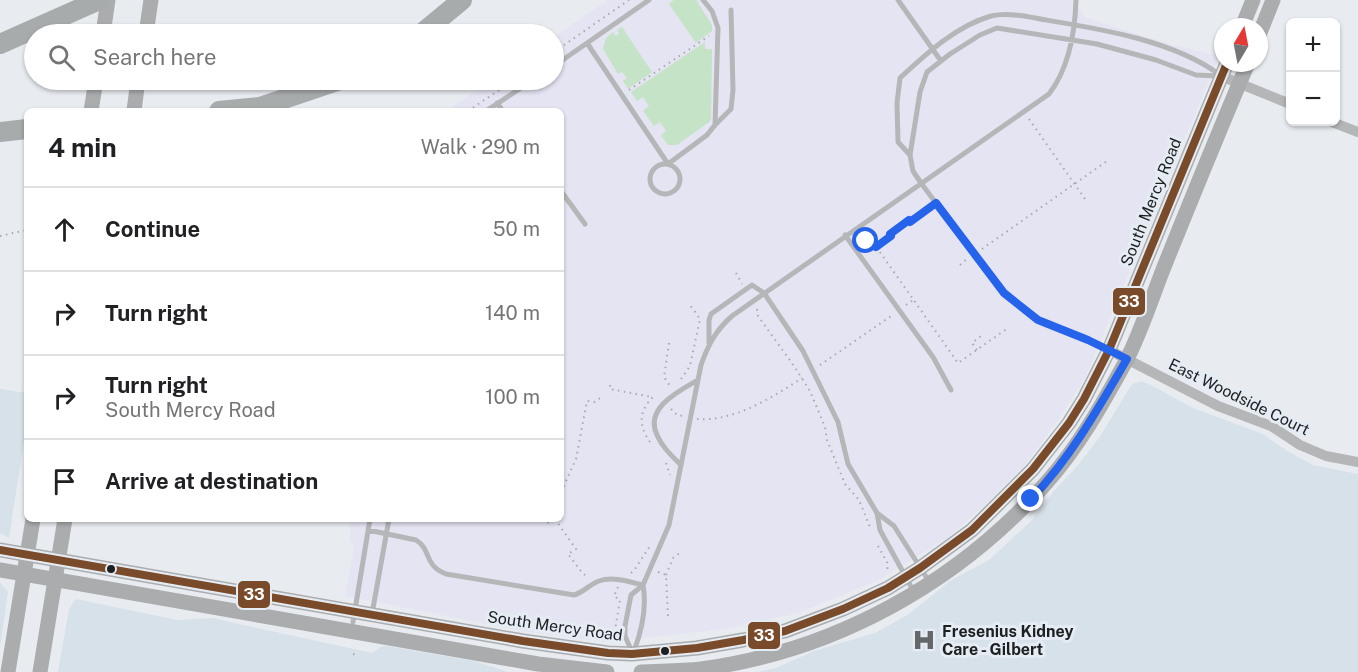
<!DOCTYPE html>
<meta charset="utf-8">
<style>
:root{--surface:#fff;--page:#f6f6f6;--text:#202124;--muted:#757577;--line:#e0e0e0}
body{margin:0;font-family:"Public Sans",sans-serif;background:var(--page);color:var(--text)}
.controls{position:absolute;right:18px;top:18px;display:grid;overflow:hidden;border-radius:9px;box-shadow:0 2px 4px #0004}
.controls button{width:54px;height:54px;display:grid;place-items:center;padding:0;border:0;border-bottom:2px solid var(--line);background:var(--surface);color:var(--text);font:30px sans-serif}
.compass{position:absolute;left:1214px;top:18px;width:54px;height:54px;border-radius:50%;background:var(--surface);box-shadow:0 2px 4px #0004;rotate:10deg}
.stop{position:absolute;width:18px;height:18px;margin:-14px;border:4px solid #2563eb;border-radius:50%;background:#fff}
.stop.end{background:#2563eb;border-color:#fff;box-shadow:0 2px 6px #0008}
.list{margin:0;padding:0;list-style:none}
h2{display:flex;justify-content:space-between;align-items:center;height:78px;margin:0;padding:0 24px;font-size:26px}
h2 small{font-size:20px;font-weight:400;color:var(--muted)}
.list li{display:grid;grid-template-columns:39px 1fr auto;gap:18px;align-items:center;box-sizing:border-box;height:84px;padding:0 24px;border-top:2px solid var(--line)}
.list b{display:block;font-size:22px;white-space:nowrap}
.list p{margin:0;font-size:20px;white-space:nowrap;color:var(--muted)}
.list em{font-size:20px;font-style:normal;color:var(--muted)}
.icon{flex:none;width:33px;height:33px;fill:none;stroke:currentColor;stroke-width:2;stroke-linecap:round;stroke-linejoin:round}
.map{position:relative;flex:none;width:1358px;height:672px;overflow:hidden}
.search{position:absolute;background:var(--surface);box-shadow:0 2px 4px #0004;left:24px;top:24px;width:540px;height:66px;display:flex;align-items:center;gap:15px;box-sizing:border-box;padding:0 21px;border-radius:33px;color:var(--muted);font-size:22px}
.panel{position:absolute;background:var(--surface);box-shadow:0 2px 4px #0004;left:24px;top:108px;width:540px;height:414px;border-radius:9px}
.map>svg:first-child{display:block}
</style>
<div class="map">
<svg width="1358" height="672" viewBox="0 0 1358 672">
<rect width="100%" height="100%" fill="#e8ecf0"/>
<path fill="#d7e1ea" d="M 1141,381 L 1151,385 L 1193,408 L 1263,434 L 1287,451 L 1313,465 L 1358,474 L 1358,672 L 758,672 L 776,668 L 814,651 L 875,633 L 909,614 L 950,581 L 989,560 L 1030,522 L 1053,492 L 1079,464 L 1099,438 L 1132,384 Z
M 0,389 L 27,393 L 27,421 L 9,538 L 0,533 Z
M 0,582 L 8,592 L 0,647 Z
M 76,599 L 177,620 L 212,618 L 372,653 L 381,647 L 386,646 L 474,661 L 508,672 L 58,672 L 69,609 Z"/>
<path fill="#e5e4f2" d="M 607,0 L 1073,0 L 1085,17 L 1169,44 L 1219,56 L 1086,376 L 1061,416 L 1026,464 L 991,499 L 949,537 L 877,581 L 798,613 L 725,629 L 607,642 L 521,631 L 345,596 L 354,548 L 350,540 L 350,519 L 561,519 L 561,111 L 446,111 L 492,80 L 554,80 L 554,37 Z"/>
<path fill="#c5e3c6" d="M 674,0 L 696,0 L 712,25 L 712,31 L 696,43 L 669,4 Z
M 622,27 L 652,72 L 628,89 L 623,81 L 627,78 L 622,72 L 618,74 L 603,49 L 606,38 L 613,32 L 616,36 L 619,34 L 617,30 Z
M 705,42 L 705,49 L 712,49 L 711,119 L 709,122 L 677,145 L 668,145 L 661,135 L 666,131 L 660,122 L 654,126 L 643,111 L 649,106 L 643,97 L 637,101 L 631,92 Z"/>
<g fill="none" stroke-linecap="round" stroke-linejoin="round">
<path stroke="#a8aaac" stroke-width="2" stroke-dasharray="1.5 4.5" stroke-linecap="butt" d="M 554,52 L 629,0
M 629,90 L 709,36
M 468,111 L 514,80
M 1029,119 L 1085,199
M 861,235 L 866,241 L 870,238 L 958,363 L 1008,328
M 0,236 L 27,230
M 876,247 L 891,236 L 890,233 L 909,220 L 911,222 L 930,208
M 982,249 L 1107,161
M 960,265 L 967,259
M 736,273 L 742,284
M 906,305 L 915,299
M 757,309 L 758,316 L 794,366 L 810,391 L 825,427 L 827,440 L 845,484 L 859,500 L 870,527
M 669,343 L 664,377 L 670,386
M 977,350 L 972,343 L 981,336 L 980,334
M 820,365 L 894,314
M 681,379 L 690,366 L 700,319 L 690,305
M 610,385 L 610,389 L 652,397
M 671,409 L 677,415 L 683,416
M 697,419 C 734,422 773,397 802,378
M 650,442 C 638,425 639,411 653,397
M 666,463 L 670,475
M 561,492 L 576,459 L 587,401 L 595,402 L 600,398 L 598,395
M 543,519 L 547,523 L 553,519
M 555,519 L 576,549 L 568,554 L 583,574 L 588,576
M 878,546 L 888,564 L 887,571
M 658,572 L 666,575 L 668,616
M 631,573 L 635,569 L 650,546
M 666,575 L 673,558 L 681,552
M 611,637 L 615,630 L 620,600 L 614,596 L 618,587
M 353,654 L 358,655"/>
<path stroke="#b5b6b8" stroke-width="5" d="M 898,0 L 941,61
M 587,43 L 668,164 L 707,135 L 715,125 L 718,28 L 712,11 L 703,0
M 554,66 L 649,0
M 497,103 L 503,111
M 486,111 L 533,80
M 715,125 L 731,109 L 733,90 L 731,10
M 909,154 L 898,142 L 897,103 L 900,78 C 926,54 956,26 991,16 C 1008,12 1029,17 1046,20 C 1101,29 1175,41 1220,75
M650 179a15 15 0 1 1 30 0a15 15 0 1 1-30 0Z
M 561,191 L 585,224
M 845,235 L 933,357 L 951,390
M 709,343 L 709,320 L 711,314 L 752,285 L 764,293 L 803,351 L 838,422 L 848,464 L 877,513 L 880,530 L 914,592
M 1108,349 L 1038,320 L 1003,293 L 921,183 L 913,171 L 910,155 L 920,92 L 927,72 L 950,54 L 980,35 L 997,28 L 1097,44 L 1156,60 L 1196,75 L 1218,76
M 681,465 C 672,456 662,447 657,435 C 644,408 679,391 698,380
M 877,513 L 894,526 L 930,583
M 368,530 L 416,540 C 432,550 423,565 446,574 L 574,595 C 584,592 590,584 599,581 C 613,576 630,582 643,585
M 372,614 L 389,519
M 353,622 L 370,519
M 634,651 C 642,630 647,607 643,585
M 632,652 L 625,636 L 625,626 L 631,595 L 643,585 L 669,525 L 701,365 C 708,345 716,330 732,316 L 1049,94 C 1069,68 1075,33 1076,0"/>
<path stroke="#b5b6b8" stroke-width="10" d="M 1221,76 L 1290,104
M 1332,122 L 1358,132
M 1109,350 L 1218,406 L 1271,426 L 1300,445 L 1326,456 L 1358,462"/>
<path stroke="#abacae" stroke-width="15" d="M 1242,27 L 1253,0
M 103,34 L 108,0
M 146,34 L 151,0
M 1259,35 L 1273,0
M 91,111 L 96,80
M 134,111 L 138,80
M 0,550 L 523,641 L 608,653 L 632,654 L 697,648 L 743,640 L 785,631 L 843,609 L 888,588 L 920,568 L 972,530 L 1033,469 L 1069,423 L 1084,399 L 1109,350 L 1227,63
M 0,570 L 538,664 L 607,672
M 8,672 L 33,519
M 40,672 L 65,519
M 641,672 C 661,671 681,671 701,669 C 835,651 958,583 1047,482 C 1079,446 1103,403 1126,361 C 1142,330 1153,294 1166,262 C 1193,195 1220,129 1248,63"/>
<path stroke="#a8abac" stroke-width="20" d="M 421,34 L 462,0
M 0,44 L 99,0
M 219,111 L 260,107 L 340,80
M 0,132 L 27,129"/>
<g stroke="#e5ecf3" stroke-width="12">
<path id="bus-1" d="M 0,550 L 523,641 L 608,653 L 632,654 L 697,648 L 743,640 L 785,631 L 843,609 L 888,588 L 920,568 L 972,530 L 1033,469 L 1069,423 L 1084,399 L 1109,350 L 1227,63"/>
</g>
<use href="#bus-1" stroke="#7a4b2a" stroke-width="8"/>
</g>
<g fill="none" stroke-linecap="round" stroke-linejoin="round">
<path stroke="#2563eb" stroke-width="8" d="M 866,241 L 870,238 L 876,247 L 891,236 L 890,234 L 909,220 L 910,222 L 936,203 L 1004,293 L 1038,320 L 1088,340 L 1127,359 C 1098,409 1071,457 1031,499"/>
</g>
<defs>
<g id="hospital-bare" transform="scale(1.8)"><path d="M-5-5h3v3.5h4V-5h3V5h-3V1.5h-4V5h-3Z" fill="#64676a" stroke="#e5ecf3" stroke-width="2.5" paint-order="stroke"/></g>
</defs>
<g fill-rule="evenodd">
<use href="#hospital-bare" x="924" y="640"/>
</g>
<g fill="#1d2022" stroke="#e5ecf3" stroke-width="2">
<circle cx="111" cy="569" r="5"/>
<circle cx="665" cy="651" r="5"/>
</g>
<g text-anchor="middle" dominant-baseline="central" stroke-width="6" stroke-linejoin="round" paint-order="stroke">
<g font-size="16" fill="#1d2022" stroke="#e5ecf3">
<text transform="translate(1151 202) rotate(-68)">South Mercy Road</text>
<text transform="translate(1239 397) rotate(26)">East Woodside Court</text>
<text transform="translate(555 626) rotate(8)">South Mercy Road</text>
</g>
<g font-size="16" font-weight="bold" fill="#1d2022" stroke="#e5ecf3" text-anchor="start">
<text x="942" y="631">Fresenius Kidney<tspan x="942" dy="18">Care - Gilbert</tspan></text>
</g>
</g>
<g stroke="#e5ecf3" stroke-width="2">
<rect x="1112" y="287" width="34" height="29" rx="6" fill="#7a4b2a"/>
<rect x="237" y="580" width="34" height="29" rx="6" fill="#7a4b2a"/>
<rect x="747" y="621" width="34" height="29" rx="6" fill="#7a4b2a"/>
</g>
<g font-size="16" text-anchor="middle" font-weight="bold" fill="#fff">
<text x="1129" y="307">33</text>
<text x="254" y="600">33</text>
<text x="764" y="641">33</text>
</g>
</svg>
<div class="controls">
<button>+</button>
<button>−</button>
</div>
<svg class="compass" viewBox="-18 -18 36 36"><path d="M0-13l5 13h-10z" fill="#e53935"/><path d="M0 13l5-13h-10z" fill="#757577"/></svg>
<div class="stop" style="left:866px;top:241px"></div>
<div class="stop end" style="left:1031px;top:499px"></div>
<div class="search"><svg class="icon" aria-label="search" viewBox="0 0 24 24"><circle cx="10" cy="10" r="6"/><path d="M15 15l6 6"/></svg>Search here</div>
<section class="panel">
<h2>4 min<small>Walk · 290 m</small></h2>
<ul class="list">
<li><svg class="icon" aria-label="ahead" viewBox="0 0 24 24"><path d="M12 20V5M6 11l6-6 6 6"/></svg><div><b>Continue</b></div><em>50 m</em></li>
<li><svg class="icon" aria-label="right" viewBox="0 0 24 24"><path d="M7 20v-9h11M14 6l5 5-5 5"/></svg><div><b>Turn right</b></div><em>140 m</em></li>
<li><svg class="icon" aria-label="right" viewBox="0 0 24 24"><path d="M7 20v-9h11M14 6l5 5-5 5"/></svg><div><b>Turn right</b><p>South Mercy Road</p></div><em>100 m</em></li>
<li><svg class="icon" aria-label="arrive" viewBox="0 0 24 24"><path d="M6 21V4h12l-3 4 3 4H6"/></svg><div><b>Arrive at destination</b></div></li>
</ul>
</section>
</div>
